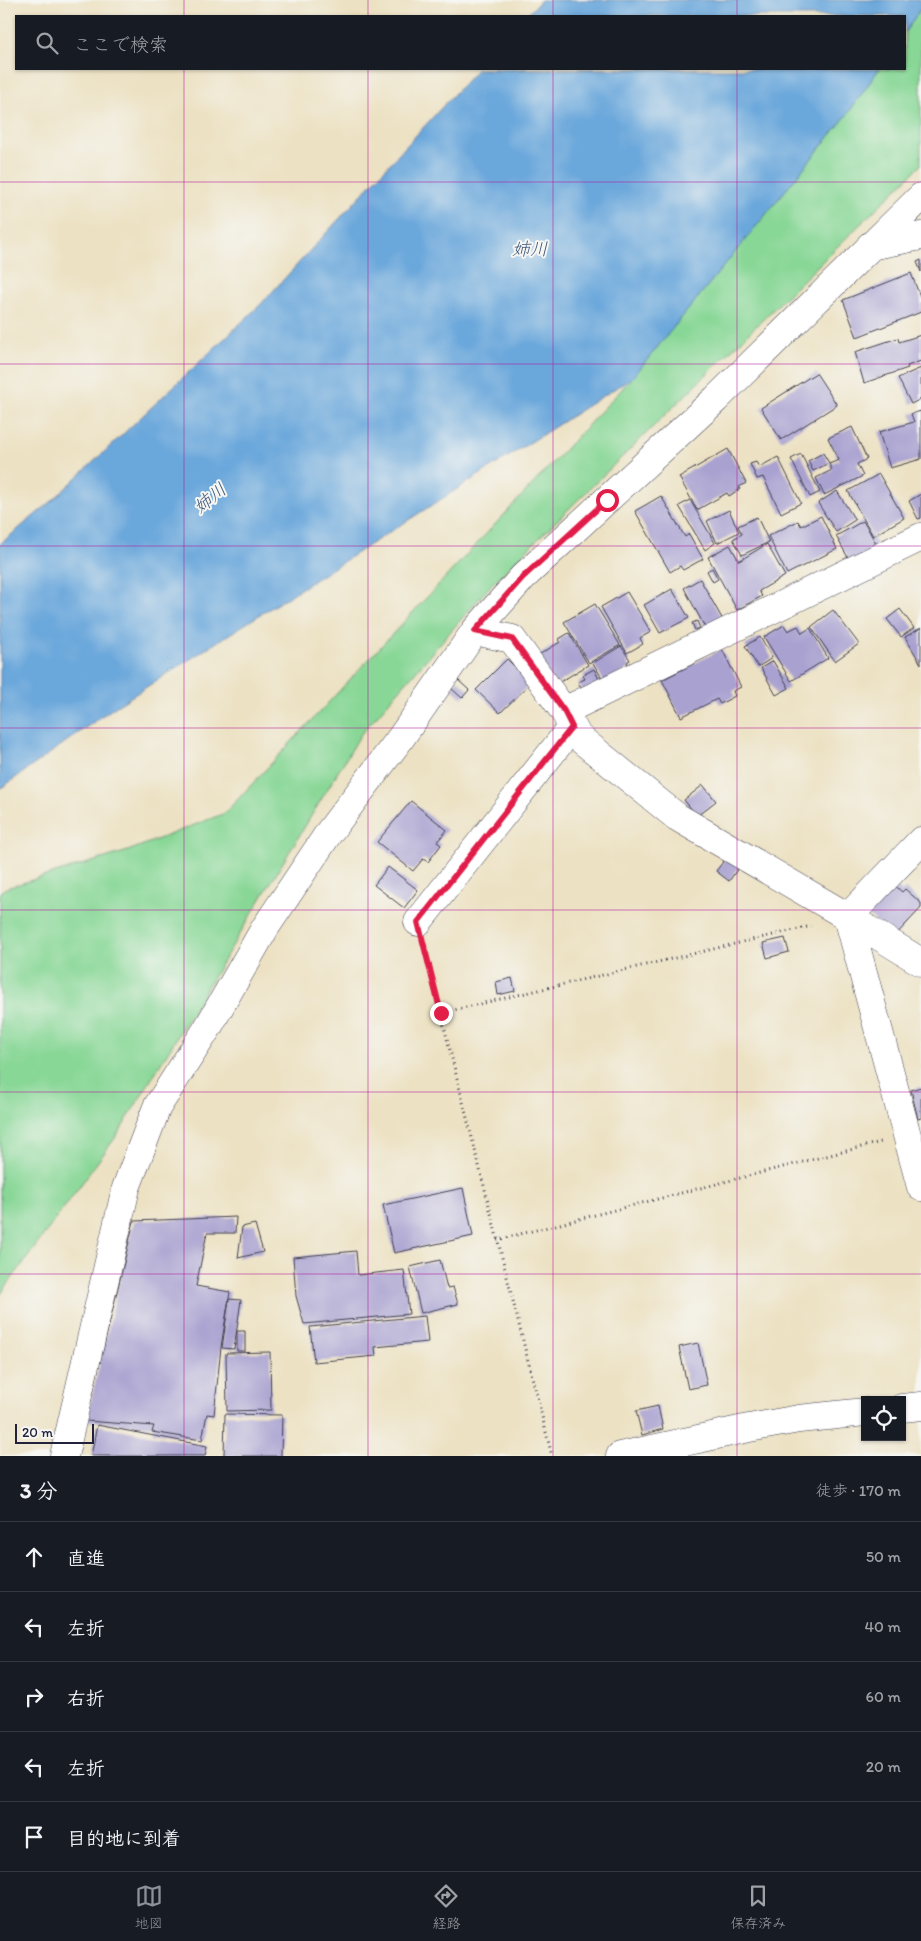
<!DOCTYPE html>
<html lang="ja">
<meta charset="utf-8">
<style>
:root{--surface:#171b24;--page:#20242c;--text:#f1f3f6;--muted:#9ea1a6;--line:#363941;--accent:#8c9099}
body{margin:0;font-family:Itim,"Klee One",sans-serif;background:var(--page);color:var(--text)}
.controls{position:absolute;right:15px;bottom:15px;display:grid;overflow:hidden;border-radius:0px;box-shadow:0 1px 4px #0004}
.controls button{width:45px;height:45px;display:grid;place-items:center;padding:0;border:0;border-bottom:1px solid var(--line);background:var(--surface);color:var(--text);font:25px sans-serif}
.scale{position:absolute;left:15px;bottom:12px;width:79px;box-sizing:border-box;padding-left:5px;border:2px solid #22223b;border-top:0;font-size:14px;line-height:18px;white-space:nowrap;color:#22223b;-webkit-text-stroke:4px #f6f6f2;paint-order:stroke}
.stop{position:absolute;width:15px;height:15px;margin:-11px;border:4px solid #e11d48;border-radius:50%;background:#fff}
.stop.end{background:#e11d48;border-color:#fff;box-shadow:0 1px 5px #0008}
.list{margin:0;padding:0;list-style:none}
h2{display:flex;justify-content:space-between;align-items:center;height:65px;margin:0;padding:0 20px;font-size:21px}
h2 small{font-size:16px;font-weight:400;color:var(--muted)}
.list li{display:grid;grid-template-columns:32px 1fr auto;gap:15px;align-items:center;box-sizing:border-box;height:70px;padding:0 20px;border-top:1px solid var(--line)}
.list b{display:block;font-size:19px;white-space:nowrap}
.list em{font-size:16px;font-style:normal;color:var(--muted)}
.icon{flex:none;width:28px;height:28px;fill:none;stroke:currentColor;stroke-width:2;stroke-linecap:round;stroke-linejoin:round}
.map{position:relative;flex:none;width:921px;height:1456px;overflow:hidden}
.search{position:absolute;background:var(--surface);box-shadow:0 1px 4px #0004;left:15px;right:15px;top:15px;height:55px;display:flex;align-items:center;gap:12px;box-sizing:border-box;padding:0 18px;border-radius:0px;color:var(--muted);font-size:19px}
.sheet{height:415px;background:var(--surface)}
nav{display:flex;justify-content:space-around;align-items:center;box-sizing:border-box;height:70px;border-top:1px solid var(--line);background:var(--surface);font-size:14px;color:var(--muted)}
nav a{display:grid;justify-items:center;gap:2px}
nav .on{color:var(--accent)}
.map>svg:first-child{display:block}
</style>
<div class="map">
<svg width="921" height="1456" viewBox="0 0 921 1456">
<rect width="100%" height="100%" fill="#f6f6f2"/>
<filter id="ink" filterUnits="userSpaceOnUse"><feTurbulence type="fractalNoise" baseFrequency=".02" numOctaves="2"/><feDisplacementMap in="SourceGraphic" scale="10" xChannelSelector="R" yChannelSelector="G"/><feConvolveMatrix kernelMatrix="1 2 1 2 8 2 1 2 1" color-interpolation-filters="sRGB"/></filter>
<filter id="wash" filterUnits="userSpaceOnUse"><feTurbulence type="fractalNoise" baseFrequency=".0096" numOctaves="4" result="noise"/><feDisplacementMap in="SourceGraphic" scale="20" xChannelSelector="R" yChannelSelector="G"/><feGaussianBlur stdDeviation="1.12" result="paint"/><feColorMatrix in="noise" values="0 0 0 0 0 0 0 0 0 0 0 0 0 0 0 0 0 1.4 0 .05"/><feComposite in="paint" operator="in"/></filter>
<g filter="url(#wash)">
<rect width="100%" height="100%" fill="#ece1c2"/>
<path fill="#88d796" stroke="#557c68" d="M 921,8 L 921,165 L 492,584 L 361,734 L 118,1134 L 0,1295 L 0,892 L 6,888 L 128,851 L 225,813 L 633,377 L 847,115 L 879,69 L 905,69 L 905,32 Z"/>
<path fill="#6aa7db" stroke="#46648b" d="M 541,0 L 921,0 L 921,8 L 905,32 L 905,16 L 526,16 Z
M 477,69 L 879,69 L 847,115 L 633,377 L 112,709 L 0,789 L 0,544 L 52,501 L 261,304 Z"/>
<g id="blocks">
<path fill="#a9a1d0" d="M 921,260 L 921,272 L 917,262 Z
M 911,273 L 921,299 L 921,312 L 857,337 L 843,300 Z
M 921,335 L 921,361 L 907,366 L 908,368 L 864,383 L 855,352 L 898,338 L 899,342 Z
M 921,368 L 921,399 L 911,404 L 898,378 Z
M 816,373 L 837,405 L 781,440 L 761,408 Z
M 921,411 L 921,459 L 890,468 L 879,432 L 914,422 L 911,414 Z
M 852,427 L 867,459 L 857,464 L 863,476 L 824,495 L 816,478 L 832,470 L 829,464 L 839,460 L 828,438 Z
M 728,449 L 746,483 L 739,487 L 740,489 L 729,496 L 727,493 L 697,510 L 679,477 Z
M 823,453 L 829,463 L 813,471 L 808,461 Z
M 801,454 L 820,492 L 810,497 L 791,459 Z
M 778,457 L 801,503 L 781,513 L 763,477 L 757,479 L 750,464 L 756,462 L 759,467 Z
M 879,474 L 904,518 L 873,536 L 848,491 Z
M 837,491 L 855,520 L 836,532 L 818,503 Z
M 921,494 L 921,518 L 918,519 L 909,501 Z
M 661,496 L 685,537 L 689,534 L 703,559 L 683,570 L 680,566 L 670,572 L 635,511 Z
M 690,500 L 715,543 L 705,550 L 679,506 Z
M 729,510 L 739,532 L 717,543 L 707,521 Z
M 821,516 L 837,549 L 787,574 L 768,536 L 798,521 L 801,526 Z
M 757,517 L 769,542 L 742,555 L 733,539 L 742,534 L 738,526 Z
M 863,521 L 879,548 L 851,563 L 836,536 Z
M 767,544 L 785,576 L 759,591 L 762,596 L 737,610 L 708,557 L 730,545 L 739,561 Z
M 712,568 L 718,579 L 713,582 L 707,571 Z
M 700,579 L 724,622 L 707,631 L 684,588 Z
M 672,589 L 689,618 L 660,633 L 644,605 Z
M 627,592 L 651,632 L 640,638 L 643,644 L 627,653 L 601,607 Z
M 595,604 L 620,645 L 589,663 L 564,622 Z
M 900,609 L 914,628 L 901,637 L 887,619 Z
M 833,610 L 859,644 L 835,661 L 811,627 Z
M 697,621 L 700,628 L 695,630 L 692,623 Z
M 784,625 L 788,631 L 798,626 L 802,633 L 810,628 L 828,658 L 791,681 L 764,637 Z
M 921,628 L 921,664 L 905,637 Z
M 569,633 L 588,665 L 555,685 L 537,656 L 560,642 L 559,639 Z
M 760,637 L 772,658 L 758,667 L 745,646 Z
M 621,646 L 630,660 L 627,662 L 630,668 L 605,683 L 593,663 Z
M 722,649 L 741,687 L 733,691 L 735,696 L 720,704 L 717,699 L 681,717 L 662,680 Z
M 507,659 L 531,683 L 500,713 L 476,690 Z
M 773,661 L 789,688 L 776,695 L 761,668 Z
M 594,669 L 602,685 L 584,694 L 578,682 L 585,679 L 583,675 Z
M 458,680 L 469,690 L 462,698 L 451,688 Z
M 703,785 L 716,801 L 697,816 L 684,800 Z
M 411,801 L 447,830 L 437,842 L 441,845 L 428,862 L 423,859 L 413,871 L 377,842 Z
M 726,858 L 739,867 L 729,881 L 716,871 Z
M 388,867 L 418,890 L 404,908 L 374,885 Z
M 890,881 L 902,892 L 905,889 L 921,903 L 921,908 L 893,938 L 863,910 Z
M 785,938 L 789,952 L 767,958 L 763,943 Z
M 512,978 L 515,991 L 498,995 L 496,982 Z
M 921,1087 L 921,1118 L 918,1119 L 911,1090 Z
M 463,1188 L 473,1236 L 394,1253 L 383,1205 Z
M 236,1217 L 235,1233 L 207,1233 L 196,1286 L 230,1292 L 221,1347 L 214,1415 L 207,1414 L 202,1440 L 152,1432 L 154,1426 L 86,1421 L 134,1221 Z
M 255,1224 L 263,1252 L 238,1258 L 242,1227 Z
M 356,1251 L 358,1275 L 404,1270 L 409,1314 L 304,1324 L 296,1296 L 293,1257 Z
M 440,1260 L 447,1288 L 453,1287 L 458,1304 L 421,1313 L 410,1267 Z
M 229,1299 L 241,1300 L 234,1349 L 222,1348 Z
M 425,1316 L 428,1342 L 375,1347 L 376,1356 L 314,1362 L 310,1327 Z
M 237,1331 L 245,1331 L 245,1351 L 237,1351 Z
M 698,1343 L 707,1385 L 688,1389 L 679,1347 Z
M 270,1352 L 271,1410 L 227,1411 L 226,1353 Z
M 658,1406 L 663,1429 L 642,1435 L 636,1411 Z
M 225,1414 L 282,1415 L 281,1456 L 224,1456 Z
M 97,1425 L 207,1446 L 205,1456 L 91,1456 Z"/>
</g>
</g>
<g filter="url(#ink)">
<use href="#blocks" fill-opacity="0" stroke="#403f4f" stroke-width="1"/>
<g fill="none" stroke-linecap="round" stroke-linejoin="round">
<g stroke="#403f4f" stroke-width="29">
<path id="minor" d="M 870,246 L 921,236
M 475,631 L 512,639 L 564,711 L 578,737 L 677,817 L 848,917 L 921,962
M 564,711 L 921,537
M 921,841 L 848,917 L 921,1187
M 418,922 L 572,727
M 902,1408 L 921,1406
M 64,1456 L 126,1188 L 157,1107 L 207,1029 L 265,928 L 330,831 L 400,739 L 475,631 L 523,577 L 716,399 L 921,197
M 620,1456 L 749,1428 L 799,1419 L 865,1412"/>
</g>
<path stroke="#403f4f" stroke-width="3" stroke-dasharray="1 4" stroke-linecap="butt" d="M 424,947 L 552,1456
M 441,1013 L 811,926
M 497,1240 L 881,1142"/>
<use href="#minor" stroke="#fff" stroke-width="28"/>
</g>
</g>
<g fill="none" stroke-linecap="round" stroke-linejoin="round" filter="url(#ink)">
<path stroke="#e11d48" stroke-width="6" d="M 441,1013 L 418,922 L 572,727 L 564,711 L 512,639 L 475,631 L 523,577 L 607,500"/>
</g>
<path fill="none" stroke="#b5179e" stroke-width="1" stroke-opacity="0.55" d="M 184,0 L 184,16M 368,0 L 368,16M 553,0 L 553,16M 737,0 L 737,16M 184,69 L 184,1456M 368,69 L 368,1456M 553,69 L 553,1456M 737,69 L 737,1456M 0,182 L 921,182M 0,364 L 921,364M 0,546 L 921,546M 0,728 L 921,728M 0,910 L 921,910M 0,1092 L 921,1092M 0,1274 L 921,1274"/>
<g text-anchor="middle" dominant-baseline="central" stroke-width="4" stroke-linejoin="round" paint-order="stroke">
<g font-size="18" font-style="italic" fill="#3f577b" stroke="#f6f6f2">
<text x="530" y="249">姉川</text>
<text transform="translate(210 498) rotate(-39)">姉川</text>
</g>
</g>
</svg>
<div class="controls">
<button><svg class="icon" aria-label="locate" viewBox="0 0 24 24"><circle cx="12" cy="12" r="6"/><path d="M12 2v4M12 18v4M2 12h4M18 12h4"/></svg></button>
</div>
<div class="scale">20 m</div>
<div class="stop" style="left:607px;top:500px"></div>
<div class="stop end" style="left:441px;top:1013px"></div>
<div class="search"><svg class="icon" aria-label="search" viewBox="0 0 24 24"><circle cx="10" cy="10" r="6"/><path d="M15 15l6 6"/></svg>ここで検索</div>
</div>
<section class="sheet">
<h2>3 分<small>徒歩 · 170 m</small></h2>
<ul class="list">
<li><svg class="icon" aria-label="ahead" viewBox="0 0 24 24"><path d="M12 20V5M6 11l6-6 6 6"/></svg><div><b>直進</b></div><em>50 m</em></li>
<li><svg class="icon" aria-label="left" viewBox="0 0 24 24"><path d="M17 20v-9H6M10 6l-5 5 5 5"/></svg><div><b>左折</b></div><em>40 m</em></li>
<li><svg class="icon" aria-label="right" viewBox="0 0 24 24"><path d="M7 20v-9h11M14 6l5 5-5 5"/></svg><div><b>右折</b></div><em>60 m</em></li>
<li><svg class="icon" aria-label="left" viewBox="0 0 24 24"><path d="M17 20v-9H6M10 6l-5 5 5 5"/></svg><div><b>左折</b></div><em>20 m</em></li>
<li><svg class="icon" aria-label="arrive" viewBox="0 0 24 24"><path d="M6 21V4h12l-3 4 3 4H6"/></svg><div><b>目的地に到着</b></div></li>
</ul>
</section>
<nav>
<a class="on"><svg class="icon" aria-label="map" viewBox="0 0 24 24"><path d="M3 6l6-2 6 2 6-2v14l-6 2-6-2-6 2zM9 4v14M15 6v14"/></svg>地図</a>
<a><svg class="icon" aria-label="directions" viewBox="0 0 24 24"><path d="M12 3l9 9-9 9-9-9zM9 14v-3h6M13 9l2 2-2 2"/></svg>経路</a>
<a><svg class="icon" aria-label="saved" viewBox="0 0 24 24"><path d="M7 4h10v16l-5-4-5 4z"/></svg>保存済み</a>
</nav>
